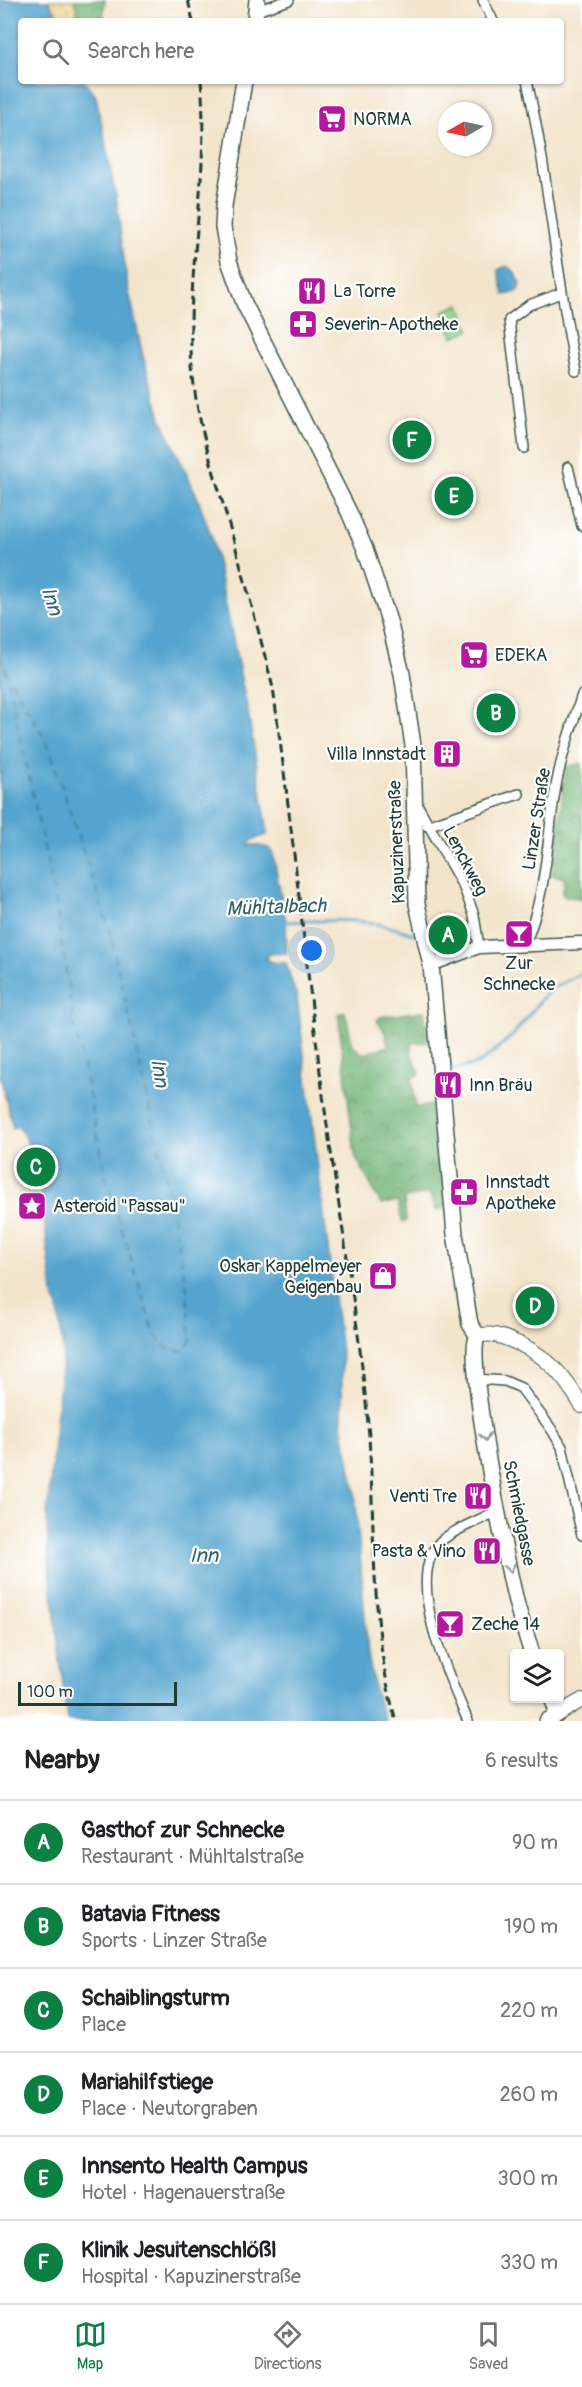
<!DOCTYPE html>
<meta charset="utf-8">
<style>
:root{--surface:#fff;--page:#f2f2f2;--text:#202124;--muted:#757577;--line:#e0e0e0;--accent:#0b8043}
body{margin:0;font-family:Pangolin,sans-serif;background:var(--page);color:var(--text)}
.controls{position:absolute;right:18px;bottom:18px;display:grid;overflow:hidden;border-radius:6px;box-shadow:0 2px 4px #0004}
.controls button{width:54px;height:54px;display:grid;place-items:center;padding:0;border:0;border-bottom:2px solid var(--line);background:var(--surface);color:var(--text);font:30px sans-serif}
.compass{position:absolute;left:438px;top:102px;width:54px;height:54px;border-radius:50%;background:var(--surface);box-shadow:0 2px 4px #0004;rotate:261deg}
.scale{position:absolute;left:18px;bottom:15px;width:159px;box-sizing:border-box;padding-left:6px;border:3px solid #1f3d34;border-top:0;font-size:16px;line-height:21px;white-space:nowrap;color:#1f3d34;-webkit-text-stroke:4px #fff;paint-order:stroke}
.you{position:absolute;left:312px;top:951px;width:21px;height:21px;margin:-15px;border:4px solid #fff;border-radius:50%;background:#1a73e8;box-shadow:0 0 0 9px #1a73e833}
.badge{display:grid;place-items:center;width:39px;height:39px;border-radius:50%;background:var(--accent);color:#fff;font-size:20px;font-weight:700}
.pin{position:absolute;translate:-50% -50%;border:3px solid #fff;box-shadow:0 2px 6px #0006}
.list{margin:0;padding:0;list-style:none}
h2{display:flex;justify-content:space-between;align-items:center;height:78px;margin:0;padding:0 24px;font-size:26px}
h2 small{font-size:20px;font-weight:400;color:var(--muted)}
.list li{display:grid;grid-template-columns:39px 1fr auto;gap:18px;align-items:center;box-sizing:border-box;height:84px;padding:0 24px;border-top:2px solid var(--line)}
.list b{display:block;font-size:22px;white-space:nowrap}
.list p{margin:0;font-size:20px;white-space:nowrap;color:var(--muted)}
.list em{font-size:20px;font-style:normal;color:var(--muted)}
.icon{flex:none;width:33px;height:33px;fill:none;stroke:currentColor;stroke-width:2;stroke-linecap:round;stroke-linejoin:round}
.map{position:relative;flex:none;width:582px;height:1721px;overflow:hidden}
.search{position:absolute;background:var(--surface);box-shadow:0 2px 4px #0004;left:18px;right:18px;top:18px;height:66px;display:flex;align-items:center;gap:15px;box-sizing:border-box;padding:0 21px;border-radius:6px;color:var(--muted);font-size:22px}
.sheet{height:582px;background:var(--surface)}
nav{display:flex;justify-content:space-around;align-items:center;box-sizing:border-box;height:84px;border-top:2px solid var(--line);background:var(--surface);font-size:16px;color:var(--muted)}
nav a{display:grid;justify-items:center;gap:3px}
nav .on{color:var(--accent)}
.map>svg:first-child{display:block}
</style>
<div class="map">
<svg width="582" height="1721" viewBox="0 0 582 1721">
<defs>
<pattern id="forest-crowns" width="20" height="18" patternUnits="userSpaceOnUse" patternTransform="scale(1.5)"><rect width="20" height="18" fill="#74b67a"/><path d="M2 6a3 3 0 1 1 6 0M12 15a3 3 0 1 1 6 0" fill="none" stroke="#5f9565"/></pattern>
<pattern id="sand-dots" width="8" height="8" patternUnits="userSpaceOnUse" patternTransform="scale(1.5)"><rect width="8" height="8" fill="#eeda9e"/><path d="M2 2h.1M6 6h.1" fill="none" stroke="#ccbc89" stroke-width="1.8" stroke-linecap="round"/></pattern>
</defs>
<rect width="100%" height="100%" fill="#fff"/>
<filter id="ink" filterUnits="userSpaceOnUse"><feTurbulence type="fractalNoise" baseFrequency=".0167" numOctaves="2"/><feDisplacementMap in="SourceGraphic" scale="12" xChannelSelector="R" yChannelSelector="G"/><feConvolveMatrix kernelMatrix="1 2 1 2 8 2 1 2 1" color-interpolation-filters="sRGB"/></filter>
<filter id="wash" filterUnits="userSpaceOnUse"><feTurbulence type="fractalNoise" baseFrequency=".008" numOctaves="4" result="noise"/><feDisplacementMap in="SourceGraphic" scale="24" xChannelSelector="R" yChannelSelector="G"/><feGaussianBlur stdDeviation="1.35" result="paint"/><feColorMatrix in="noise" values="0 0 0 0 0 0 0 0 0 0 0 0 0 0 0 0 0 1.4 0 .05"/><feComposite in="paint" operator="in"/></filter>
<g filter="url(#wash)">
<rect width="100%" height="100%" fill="#f3e5cc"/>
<path fill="url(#forest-crowns)" stroke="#4a7a57" stroke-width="1.5" d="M 74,0 L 105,0 L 103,21 L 79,21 Z
M 582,763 L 582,899 L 562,895 L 565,878 L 552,875 L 566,767 Z
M 424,1011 L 428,1042 L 412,1043 L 412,1055 L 420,1074 L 412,1078 L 416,1108 L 436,1104 L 446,1208 L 436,1210 L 430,1193 L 404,1198 L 406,1221 L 402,1222 L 398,1202 L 381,1204 L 355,1156 L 338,1014 L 345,1012 L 353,1046 L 363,1054 L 389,1046 L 383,1028 L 377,1021 L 380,1017 Z"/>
<path fill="url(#sand-dots)" stroke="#868c69" stroke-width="1.5" d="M 48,0 L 74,0 L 79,21 L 61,21 Z"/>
<path fill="#90d58f" stroke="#588962" stroke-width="1.5" d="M 460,304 L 470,330 L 453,337 L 443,311 Z"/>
<path fill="#55a4cf" stroke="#3a7082" stroke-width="1.5" d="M 0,0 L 48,0 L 61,21 L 21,21 L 21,81 L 84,81 L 96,96 L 116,196 L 127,282 L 143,356 L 161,418 L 197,496 L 212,538 L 248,712 L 268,832 L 267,835 L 252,840 L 248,844 L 269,848 L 273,854 L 286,922 L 287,953 L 269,954 L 265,958 L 272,962 L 286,963 L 297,998 L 342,1360 L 342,1423 L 355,1492 L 368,1655 L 375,1692 L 385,1721 L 67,1721 L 48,1553 L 47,1515 L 63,1350 L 57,1301 L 54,1301 L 41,1192 C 45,1180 45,1177 42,1163 C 25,1150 30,1138 17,1126 L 13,1128 L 0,1076 Z
M 506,266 L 512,269 L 521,283 L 517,292 L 504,295 L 498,270 Z"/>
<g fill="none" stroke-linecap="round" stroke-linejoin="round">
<path stroke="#55a4cf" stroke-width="3" d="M 283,922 C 337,921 360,915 413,934
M 444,1071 L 474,1065 L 484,1060 L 513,1035 L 549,990 L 582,973"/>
<path stroke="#32616a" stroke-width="1.5" stroke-dasharray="8 6" stroke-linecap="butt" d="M 0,653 L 6,671 L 54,892 L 73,1018 L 107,1181 L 153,1330 L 167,1349 L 183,1351 L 191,1341 L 187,1289 L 167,1184 L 110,932 L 48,745 L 6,671 L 0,660"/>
</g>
</g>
<g filter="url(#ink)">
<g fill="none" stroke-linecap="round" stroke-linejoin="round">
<g stroke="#3f564b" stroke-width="12">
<path id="minor" d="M 483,0 L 493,21
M 256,11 L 289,0
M 527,81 C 549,177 556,275 576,371
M 524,448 L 509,320 L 529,305 L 561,293
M 568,467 L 582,526
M 418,806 L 464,888 L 474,915 L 479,947
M 427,826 L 519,794
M 524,946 C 546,895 546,852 554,798 C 559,763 571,728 582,695
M 475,1379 L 505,1381 L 521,1388 L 552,1430 L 562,1447 L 582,1535
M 468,1721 C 451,1682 402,1577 441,1541 C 454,1529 483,1519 499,1510"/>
</g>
<g stroke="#3f564b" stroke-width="15">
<path id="tertiary" d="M 431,965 L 479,947 L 582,943"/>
</g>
<g stroke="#3f564b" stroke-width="16">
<path id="secondary" d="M 478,1336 C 490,1333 498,1335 510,1340 C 545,1353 563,1374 582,1406
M 558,1714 L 582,1700"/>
</g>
<g stroke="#3f564b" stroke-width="18">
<path id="primary" d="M 255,21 L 257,0
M 244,81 L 224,206 L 223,227 L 229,261 L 244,303 L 349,512 L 365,549 L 389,621 L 402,674 L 413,745 L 417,904 L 431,965 L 455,1234 L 470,1324 L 478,1336 C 463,1349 508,1570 516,1601 C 520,1619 527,1636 532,1654
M 547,1721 L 558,1714 L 552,1698"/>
</g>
<use href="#minor" stroke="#fff" stroke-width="9"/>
<use href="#tertiary" stroke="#fff" stroke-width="12"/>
<use href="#secondary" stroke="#fff" stroke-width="14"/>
<use href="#primary" stroke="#fff" stroke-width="15"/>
<path stroke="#1f3d34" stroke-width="3" stroke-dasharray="9 4.5" stroke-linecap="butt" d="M 188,0 L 193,21
M 201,81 C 209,171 189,259 191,348 C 192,408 212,465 228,521 C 244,576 259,632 273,688 C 292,826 306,965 324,1103 C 337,1200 355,1297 365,1394 C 378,1503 366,1614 396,1721"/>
</g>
<defs><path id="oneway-chevron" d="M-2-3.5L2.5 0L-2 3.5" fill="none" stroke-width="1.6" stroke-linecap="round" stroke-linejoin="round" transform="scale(1.5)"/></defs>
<g stroke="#8f9e9a">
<use href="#oneway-chevron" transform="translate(485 1437) rotate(81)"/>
<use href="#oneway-chevron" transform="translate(510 1568) rotate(79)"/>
</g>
</g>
<defs>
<g id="supermarket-square" transform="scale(1.5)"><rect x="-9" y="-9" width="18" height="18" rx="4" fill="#b5179e" stroke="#fff"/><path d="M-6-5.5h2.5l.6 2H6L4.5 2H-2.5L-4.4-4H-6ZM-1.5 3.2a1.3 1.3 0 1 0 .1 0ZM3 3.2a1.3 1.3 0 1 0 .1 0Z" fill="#fff"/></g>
<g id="restaurant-square" transform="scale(1.5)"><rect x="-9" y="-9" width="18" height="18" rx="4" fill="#b5179e" stroke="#fff"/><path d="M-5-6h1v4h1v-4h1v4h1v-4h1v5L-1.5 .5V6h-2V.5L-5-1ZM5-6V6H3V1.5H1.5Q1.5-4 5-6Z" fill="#fff"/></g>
<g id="pharmacy-square" transform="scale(1.5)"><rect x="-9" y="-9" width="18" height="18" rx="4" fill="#b5179e" stroke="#fff"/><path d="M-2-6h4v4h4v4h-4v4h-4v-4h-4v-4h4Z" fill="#fff"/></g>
<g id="building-square" transform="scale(1.5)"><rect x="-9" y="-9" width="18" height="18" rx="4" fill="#b5179e" stroke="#fff"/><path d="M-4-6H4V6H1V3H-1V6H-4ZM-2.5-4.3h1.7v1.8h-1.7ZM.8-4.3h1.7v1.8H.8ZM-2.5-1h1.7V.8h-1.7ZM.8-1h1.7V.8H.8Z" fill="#fff"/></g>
<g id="bar-square" transform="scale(1.5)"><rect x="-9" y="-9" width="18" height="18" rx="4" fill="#b5179e" stroke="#fff"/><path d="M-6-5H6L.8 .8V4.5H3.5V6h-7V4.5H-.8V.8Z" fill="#fff"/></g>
<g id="sight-square" transform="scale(1.5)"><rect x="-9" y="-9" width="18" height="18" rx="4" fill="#b5179e" stroke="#fff"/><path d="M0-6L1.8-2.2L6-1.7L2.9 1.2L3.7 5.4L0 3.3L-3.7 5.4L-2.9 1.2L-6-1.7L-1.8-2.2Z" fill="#fff"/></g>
<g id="shop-square" transform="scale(1.5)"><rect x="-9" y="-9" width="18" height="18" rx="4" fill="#b5179e" stroke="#fff"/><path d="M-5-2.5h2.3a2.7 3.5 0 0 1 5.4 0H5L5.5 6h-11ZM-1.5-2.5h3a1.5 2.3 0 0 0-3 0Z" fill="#fff"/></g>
</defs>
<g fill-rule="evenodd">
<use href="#supermarket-square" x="332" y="119"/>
<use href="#restaurant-square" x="312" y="291"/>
<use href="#pharmacy-square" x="303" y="324"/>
<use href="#supermarket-square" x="474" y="655"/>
<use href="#building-square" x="447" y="754"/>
<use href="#bar-square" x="519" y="934"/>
<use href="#restaurant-square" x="448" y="1085"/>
<use href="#pharmacy-square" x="464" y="1192"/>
<use href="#sight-square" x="32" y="1206"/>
<use href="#shop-square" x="383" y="1276"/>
<use href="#restaurant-square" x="478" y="1496"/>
<use href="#restaurant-square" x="487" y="1551"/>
<use href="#bar-square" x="450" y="1624"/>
</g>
<g text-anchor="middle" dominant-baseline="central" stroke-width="4.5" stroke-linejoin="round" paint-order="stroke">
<g font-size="18" fill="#1f3d34" stroke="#fff" text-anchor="start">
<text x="353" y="119">NORMA</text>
<text x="333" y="291">La Torre</text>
<text x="324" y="324">Severin-Apotheke</text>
<text x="495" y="655">EDEKA</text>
<text x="426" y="754" text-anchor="end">Villa Innstadt</text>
<text x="519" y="963" text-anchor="middle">Zur<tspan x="519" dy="21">Schnecke</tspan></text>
<text x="469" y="1085">Inn Bräu</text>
<text x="485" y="1182">Innstadt<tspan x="485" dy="21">Apotheke</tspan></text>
<text x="53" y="1206">Asteroid "Passau"</text>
<text x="362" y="1266" text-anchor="end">Oskar Kappelmeyer<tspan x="362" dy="21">Geigenbau</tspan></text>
<text x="457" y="1496" text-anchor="end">Venti Tre</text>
<text x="466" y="1551" text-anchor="end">Pasta &amp; Vino</text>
<text x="471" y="1624">Zeche 14</text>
</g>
<g font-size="18" fill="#1f3d34" stroke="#fff">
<text transform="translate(537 819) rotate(-81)">Linzer Straße</text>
<text transform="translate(397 842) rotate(-92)">Kapuzinerstraße</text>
<text transform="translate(465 861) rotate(62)">Lenckweg</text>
<text transform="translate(519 1513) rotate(79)">Schmiedgasse</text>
</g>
<g font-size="20" font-style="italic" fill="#32616a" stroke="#fff">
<text transform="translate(52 601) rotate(72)">Inn</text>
<text transform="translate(276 907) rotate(-2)">Mühltalbach</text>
<text transform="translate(160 1073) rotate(81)">Inn</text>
<text x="204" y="1555">Inn</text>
</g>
</g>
</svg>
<div class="controls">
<button><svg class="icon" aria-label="layers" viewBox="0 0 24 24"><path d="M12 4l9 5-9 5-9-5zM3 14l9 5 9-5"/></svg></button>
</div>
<svg class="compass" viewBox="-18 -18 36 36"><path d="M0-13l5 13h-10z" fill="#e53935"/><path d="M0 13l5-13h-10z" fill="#757577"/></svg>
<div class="scale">100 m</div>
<div class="you"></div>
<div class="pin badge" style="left:448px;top:935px">A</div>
<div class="pin badge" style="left:496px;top:713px">B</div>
<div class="pin badge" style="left:36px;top:1167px">C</div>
<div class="pin badge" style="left:535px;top:1306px">D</div>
<div class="pin badge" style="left:454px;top:496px">E</div>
<div class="pin badge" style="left:412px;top:440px">F</div>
<div class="search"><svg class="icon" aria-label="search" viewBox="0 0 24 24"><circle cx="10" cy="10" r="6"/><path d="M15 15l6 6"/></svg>Search here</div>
</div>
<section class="sheet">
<h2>Nearby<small>6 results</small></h2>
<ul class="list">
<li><span class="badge">A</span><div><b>Gasthof zur Schnecke</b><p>Restaurant · Mühltalstraße</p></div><em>90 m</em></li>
<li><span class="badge">B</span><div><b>Batavia Fitness</b><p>Sports · Linzer Straße</p></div><em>190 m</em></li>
<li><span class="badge">C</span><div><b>Schaiblingsturm</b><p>Place</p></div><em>220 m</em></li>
<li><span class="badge">D</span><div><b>Mariahilfstiege</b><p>Place · Neutorgraben</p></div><em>260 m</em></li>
<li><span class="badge">E</span><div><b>Innsento Health Campus</b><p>Hotel · Hagenauerstraße</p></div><em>300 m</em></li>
<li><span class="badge">F</span><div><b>Klinik Jesuitenschlößl</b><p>Hospital · Kapuzinerstraße</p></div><em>330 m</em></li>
</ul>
</section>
<nav>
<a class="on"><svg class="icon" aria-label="map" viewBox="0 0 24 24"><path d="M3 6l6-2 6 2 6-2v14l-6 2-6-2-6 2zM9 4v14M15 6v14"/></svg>Map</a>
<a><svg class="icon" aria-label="directions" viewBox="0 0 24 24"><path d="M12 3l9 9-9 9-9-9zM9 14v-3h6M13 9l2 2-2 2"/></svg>Directions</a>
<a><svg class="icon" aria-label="saved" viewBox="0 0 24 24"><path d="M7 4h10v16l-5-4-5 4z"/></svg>Saved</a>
</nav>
